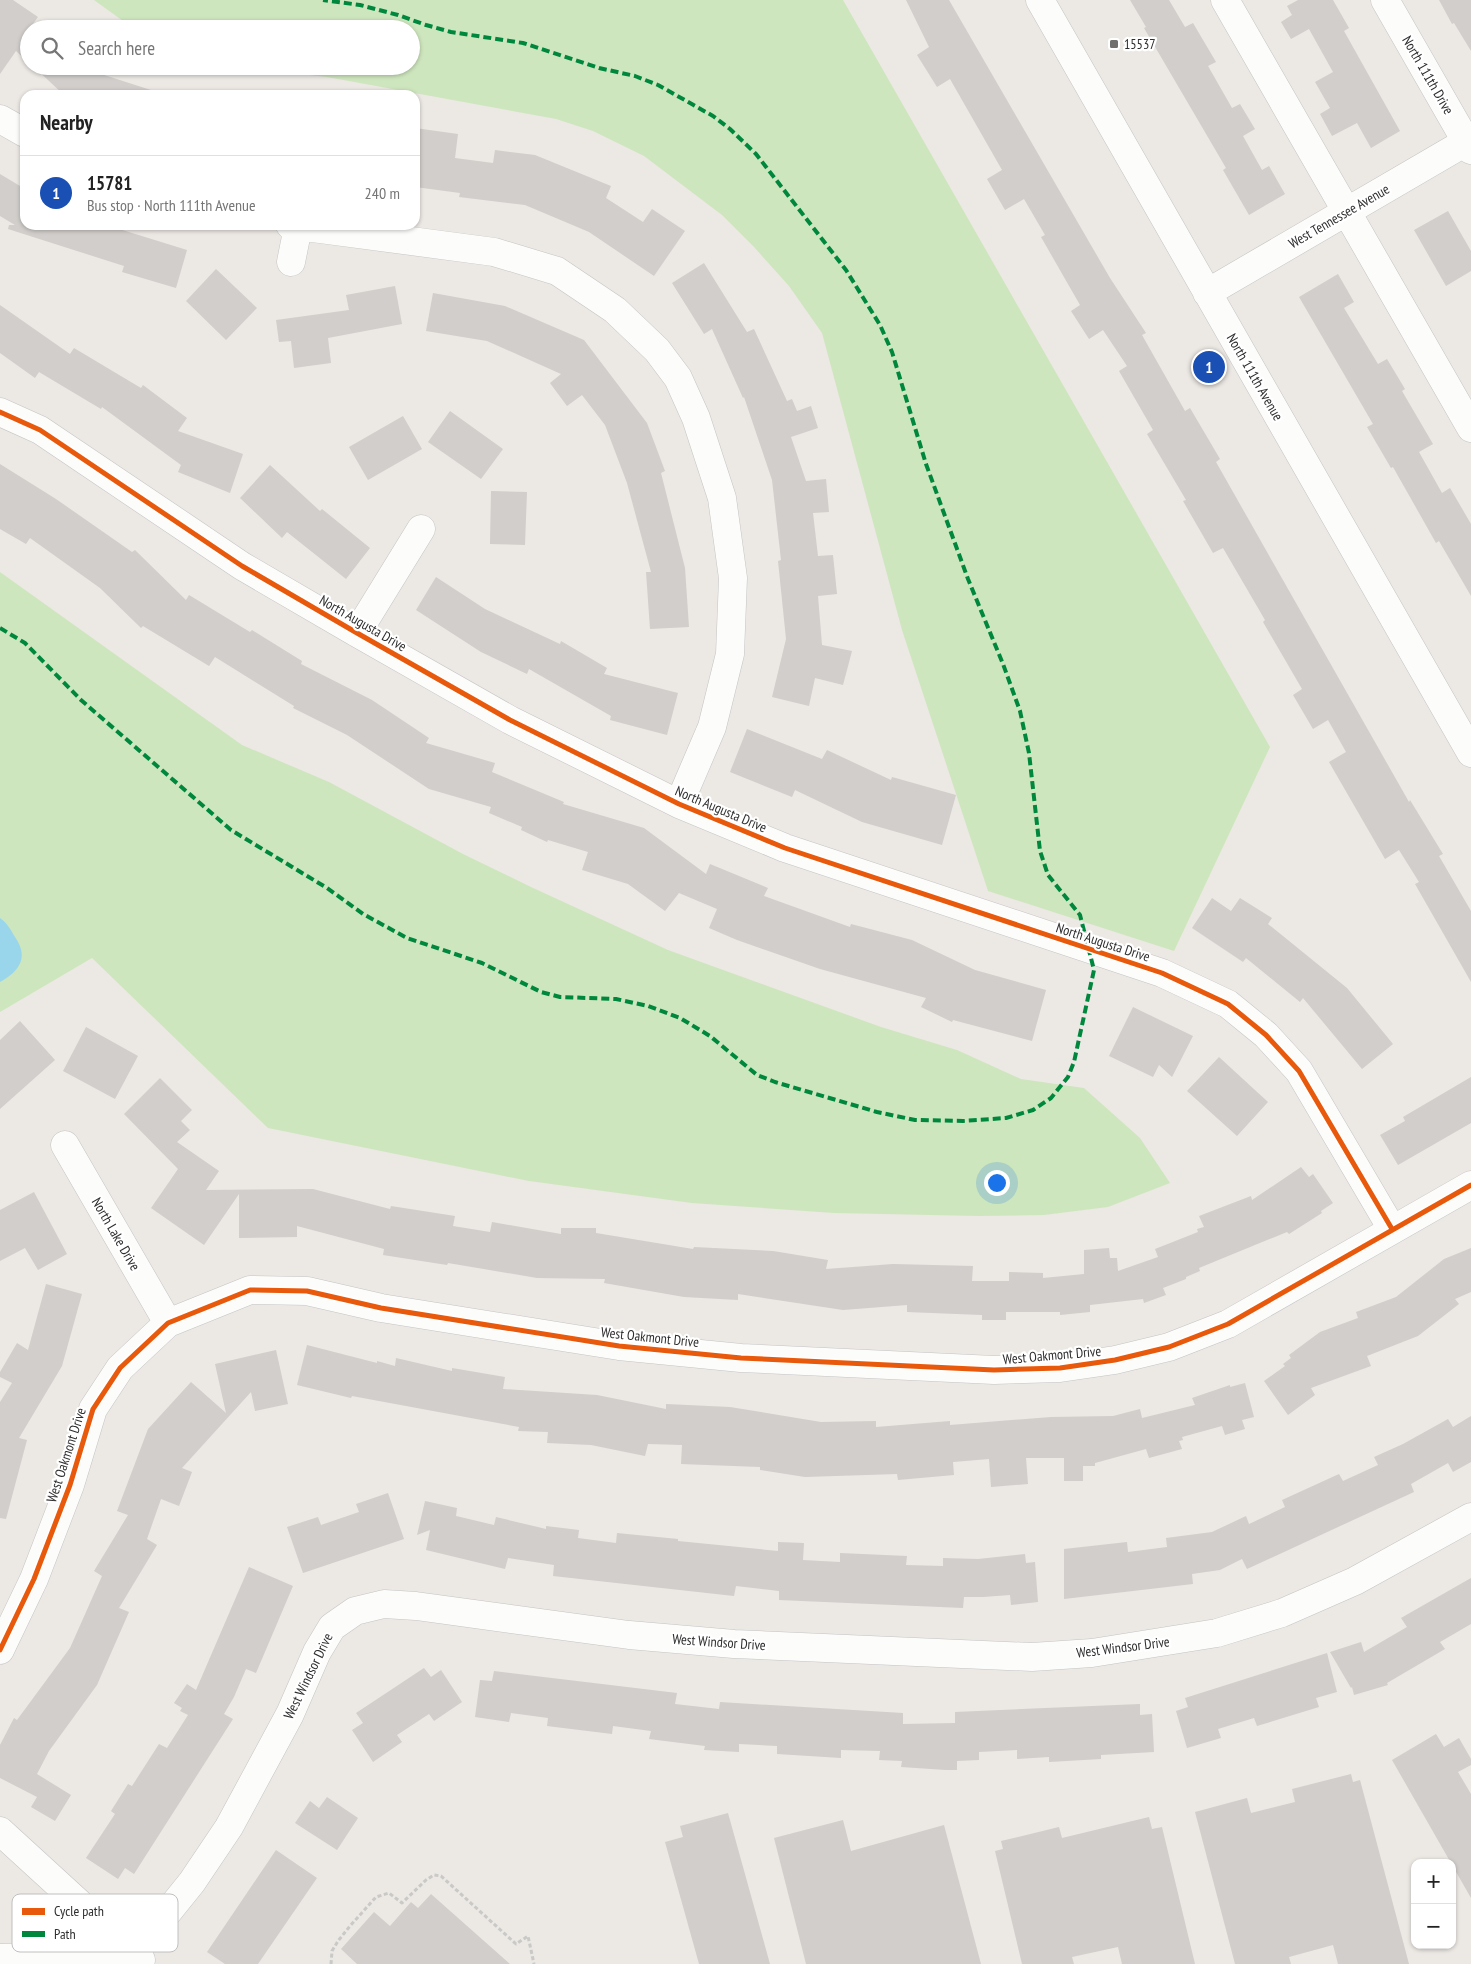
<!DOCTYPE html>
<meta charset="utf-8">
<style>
:root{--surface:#fff;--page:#f2f2f2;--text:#222;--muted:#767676;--line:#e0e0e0;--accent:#7c3aed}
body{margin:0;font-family:"PT Sans Narrow",sans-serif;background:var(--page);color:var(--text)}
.controls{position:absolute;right:15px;bottom:15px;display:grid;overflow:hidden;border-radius:10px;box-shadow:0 1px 4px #0004}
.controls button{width:45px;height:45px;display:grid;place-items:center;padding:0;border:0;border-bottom:1px solid var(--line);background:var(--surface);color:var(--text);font:25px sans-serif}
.you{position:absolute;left:996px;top:1182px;width:18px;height:18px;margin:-12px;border:4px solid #fff;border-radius:50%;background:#1a73e8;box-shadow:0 0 0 8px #1a73e833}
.badge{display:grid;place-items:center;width:32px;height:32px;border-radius:50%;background:var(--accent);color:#fff;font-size:16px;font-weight:700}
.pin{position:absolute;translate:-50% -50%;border:2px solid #fff;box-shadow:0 1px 5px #0006}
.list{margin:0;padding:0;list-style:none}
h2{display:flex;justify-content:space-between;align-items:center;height:65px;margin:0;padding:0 20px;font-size:21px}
h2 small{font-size:16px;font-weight:400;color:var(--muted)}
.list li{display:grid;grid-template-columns:32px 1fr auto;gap:15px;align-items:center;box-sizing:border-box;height:75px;padding:0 20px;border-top:1px solid var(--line)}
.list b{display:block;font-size:19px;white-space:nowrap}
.list p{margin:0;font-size:16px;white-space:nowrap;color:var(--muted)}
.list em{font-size:16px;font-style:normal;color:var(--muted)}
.icon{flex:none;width:28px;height:28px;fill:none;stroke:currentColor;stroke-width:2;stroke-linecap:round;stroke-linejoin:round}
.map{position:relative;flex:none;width:1471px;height:1964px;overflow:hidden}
.search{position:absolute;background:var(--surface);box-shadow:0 1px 4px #0004;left:20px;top:20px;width:400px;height:55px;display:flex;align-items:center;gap:12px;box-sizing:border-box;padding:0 18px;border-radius:28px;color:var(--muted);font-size:19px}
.panel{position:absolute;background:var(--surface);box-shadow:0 1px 4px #0004;left:20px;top:90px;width:400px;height:140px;border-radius:15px}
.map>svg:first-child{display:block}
</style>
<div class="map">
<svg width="1471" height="1964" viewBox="0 0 1471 1964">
<rect width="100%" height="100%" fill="#ece8e4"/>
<path fill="#cee6be" d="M 94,0 L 843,0 L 1270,747 L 1174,951 L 988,891 L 902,630 L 822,333 L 789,286 L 754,247 L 722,215 L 644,156 L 593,131 L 556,119 L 327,77 L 257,69 L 249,66 L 411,66 L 411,29 L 139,29 L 130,26 Z
M 0,572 L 242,745 L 329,782 L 463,854 L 531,887 L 668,950 L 881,1027 L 957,1050 L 1021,1079 L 1084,1088 L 1140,1138 L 1170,1183 L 1108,1207 L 1044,1215 L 979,1216 L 834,1213 L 692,1203 L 529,1181 L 268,1128 L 92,958 L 0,1012 Z"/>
<path fill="#99d6ec" d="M 0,918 C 7,923 11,930 15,937 C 29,957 20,971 0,982 Z"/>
<path fill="#d1cecb" d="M 0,0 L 13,0 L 38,17 L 29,29 L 29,63 L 16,51 L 0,74 Z
M 906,0 L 949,0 L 1110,278 L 1146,333 L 1142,335 L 1185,411 L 1190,408 L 1220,459 L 1216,462 L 1409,802 L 1410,800 L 1443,854 L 1439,856 L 1471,911 L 1471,982 L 1415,884 L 1419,882 L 1399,850 L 1385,859 L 1329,762 L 1346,752 L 1328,720 L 1313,729 L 1293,695 L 1302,689 L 1263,622 L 1265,620 L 1223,548 L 1213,553 L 1183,501 L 1186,500 L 1147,434 L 1153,430 L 1119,371 L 1127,366 L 1103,330 L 1089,339 L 1071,311 L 1080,305 L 1041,237 L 1045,235 L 1024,199 L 1005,210 L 987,179 L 1002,170 L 950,79 L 937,87 L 917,55 L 929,47 Z
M 1130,0 L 1169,0 L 1185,27 L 1193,23 L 1216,62 L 1208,66 L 1232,108 L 1240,104 L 1255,129 L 1243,136 L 1262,170 L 1269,166 L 1285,194 L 1249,215 L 1223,170 L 1226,168 L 1144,28 L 1146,27 Z
M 1298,0 L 1333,0 L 1349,28 L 1344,31 L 1400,131 L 1371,148 L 1357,123 L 1332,136 L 1320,114 L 1330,108 L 1315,82 L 1333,72 L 1309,29 L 1291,39 L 1281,22 L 1292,15 L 1287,6 Z
M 1439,0 L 1471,0 L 1471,51 L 1454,23 L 1452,24 Z
M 33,66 L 92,66 L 101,74 L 154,91 L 154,95 L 64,95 Z
M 415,128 L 458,134 L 455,158 L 493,163 L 495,150 L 535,155 L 611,186 L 606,198 L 643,222 L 652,209 L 685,231 L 654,276 L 589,232 L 525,205 L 459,197 L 460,193 L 415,187 Z
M 0,174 L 25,189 L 25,225 L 117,225 L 116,228 L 187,250 L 176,288 L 122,272 L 124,266 L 8,229 L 9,225 L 15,225 L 0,216 Z
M 1448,211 L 1471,251 L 1471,271 L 1446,286 L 1414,230 Z
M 704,263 L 747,332 L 754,329 L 787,401 L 792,399 L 797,411 L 811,406 L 818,428 L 791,437 L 806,481 L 826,479 L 829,512 L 813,513 L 818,556 L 833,555 L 837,594 L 818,596 L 822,645 L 852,651 L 843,685 L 815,678 L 809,706 L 772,697 L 786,639 L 778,561 L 781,560 L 772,480 L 744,397 L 743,398 L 712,329 L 704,334 L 672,283 Z
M 216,269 L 257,308 L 226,340 L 186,301 Z
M 1338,274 L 1354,302 L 1344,308 L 1378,364 L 1387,359 L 1405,389 L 1402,391 L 1433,444 L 1419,452 L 1442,493 L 1450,488 L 1471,524 L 1471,596 L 1439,541 L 1436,543 L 1393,467 L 1391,468 L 1367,427 L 1373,424 L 1299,297 Z
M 395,286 L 402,324 L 328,338 L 331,363 L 294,368 L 291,341 L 279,342 L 276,320 L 349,310 L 346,295 Z
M 433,293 L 505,306 L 584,340 L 647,423 L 665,471 L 661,473 L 685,568 L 689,627 L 650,629 L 646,572 L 651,572 L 627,483 L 605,425 L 582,395 L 567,406 L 550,383 L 561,374 L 487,341 L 426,331 Z
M 0,305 L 70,354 L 74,348 L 141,388 L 143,385 L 187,418 L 178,431 L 243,454 L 230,493 L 178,472 L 181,465 L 102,407 L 101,409 L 39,372 L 35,378 L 0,353 Z
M 450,411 L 503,449 L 481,479 L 428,442 Z
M 403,416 L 422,449 L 368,480 L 349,447 Z
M 0,464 L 56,499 L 132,552 L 135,550 L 186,600 L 189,595 L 250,632 L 252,630 L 302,661 L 301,664 L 372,700 L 429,738 L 426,743 L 495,763 L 492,772 L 564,802 L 563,804 L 644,828 L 706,874 L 710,864 L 768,888 L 764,896 L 850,927 L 851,924 L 912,940 L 975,970 L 1046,990 L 1032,1041 L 953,1020 L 952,1022 L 921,1007 L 926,998 L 820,969 L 737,940 L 709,928 L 717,909 L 679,893 L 665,911 L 628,884 L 582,870 L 588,852 L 548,840 L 547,842 L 521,830 L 522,827 L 489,813 L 491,807 L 429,789 L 347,735 L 293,708 L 294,706 L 215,657 L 209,666 L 143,626 L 141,628 L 100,588 L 30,538 L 26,544 L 0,529 Z
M 270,465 L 320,511 L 322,509 L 370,548 L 346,579 L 287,532 L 282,538 L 240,498 Z
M 491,491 L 527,492 L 525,545 L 490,544 Z
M 436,577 L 485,609 L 560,644 L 561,641 L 607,668 L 604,674 L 678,693 L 667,735 L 610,720 L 611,716 L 529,669 L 527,674 L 481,652 L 416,610 Z
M 747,729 L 822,759 L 827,750 L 891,780 L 892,777 L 956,795 L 942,845 L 862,822 L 795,790 L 792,797 L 730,772 Z
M 1212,898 L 1231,911 L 1240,898 L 1272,918 L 1268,924 L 1347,988 L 1393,1044 L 1362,1069 L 1303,998 L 1300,1002 L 1246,958 L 1243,962 L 1192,928 Z
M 1133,1007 L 1193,1036 L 1172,1077 L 1159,1065 L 1153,1077 L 1109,1056 Z
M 20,1021 L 55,1060 L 0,1109 L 0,1040 Z
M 86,1027 L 138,1056 L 115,1099 L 63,1071 Z
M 1219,1057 L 1268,1102 L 1237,1136 L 1187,1091 Z
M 1471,1077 L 1471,1123 L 1398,1165 L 1380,1135 L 1405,1121 L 1403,1117 Z
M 160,1078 L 192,1110 L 181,1121 L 190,1130 L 177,1142 L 219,1171 L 206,1190 L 313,1189 L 390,1209 L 391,1206 L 455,1216 L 453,1226 L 490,1232 L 492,1222 L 561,1234 L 561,1228 L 596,1228 L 596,1233 L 693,1249 L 694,1247 L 773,1251 L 828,1260 L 826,1269 L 893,1264 L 973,1266 L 972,1281 L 1009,1281 L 1009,1272 L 1043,1273 L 1043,1278 L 1084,1274 L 1084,1250 L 1109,1248 L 1110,1258 L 1117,1258 L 1118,1271 L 1158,1257 L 1155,1249 L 1198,1232 L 1197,1229 L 1204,1227 L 1199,1216 L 1251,1196 L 1252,1200 L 1301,1167 L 1309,1177 L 1313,1174 L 1333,1203 L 1321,1211 L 1322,1213 L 1289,1234 L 1287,1232 L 1233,1254 L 1199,1268 L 1200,1271 L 1186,1277 L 1186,1279 L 1163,1288 L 1166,1295 L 1144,1303 L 1143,1299 L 1090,1305 L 1090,1312 L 1060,1315 L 1060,1312 L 1006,1312 L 1006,1320 L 982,1320 L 982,1315 L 907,1312 L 907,1305 L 843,1310 L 738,1294 L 738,1300 L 684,1297 L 604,1283 L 605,1279 L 537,1278 L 448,1263 L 447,1265 L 383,1255 L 384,1249 L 297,1226 L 297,1237 L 239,1238 L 239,1194 L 204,1245 L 151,1208 L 178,1169 L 124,1114 Z
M 34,1192 L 67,1254 L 38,1270 L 25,1248 L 0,1261 L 0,1210 Z
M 1471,1248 L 1471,1292 L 1455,1299 L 1459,1304 L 1418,1336 L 1367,1356 L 1371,1366 L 1311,1388 L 1315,1395 L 1288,1415 L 1264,1381 L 1285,1366 L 1283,1364 L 1291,1358 L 1289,1355 L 1320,1332 L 1358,1318 L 1356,1312 L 1396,1297 L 1444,1259 Z
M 46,1284 L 82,1294 L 62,1366 L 19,1438 L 27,1440 L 6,1519 L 0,1518 L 0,1402 L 12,1383 L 0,1377 L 0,1372 L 17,1343 L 28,1350 Z
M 307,1345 L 377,1363 L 377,1361 L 395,1366 L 396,1358 L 452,1371 L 452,1368 L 505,1377 L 503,1389 L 597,1395 L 666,1409 L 666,1404 L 730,1407 L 821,1422 L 876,1421 L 876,1427 L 950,1421 L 950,1425 L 1051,1417 L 1113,1416 L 1140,1409 L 1142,1418 L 1195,1405 L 1192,1398 L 1230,1385 L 1230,1387 L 1245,1383 L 1254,1417 L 1242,1420 L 1245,1429 L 1225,1435 L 1222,1426 L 1182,1437 L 1183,1440 L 1179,1441 L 1182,1449 L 1149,1458 L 1146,1449 L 1095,1463 L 1095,1466 L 1083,1466 L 1083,1481 L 1064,1481 L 1064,1458 L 1026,1458 L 1028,1484 L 991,1487 L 989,1459 L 953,1462 L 954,1475 L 898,1480 L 897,1474 L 805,1477 L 760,1470 L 760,1467 L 681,1464 L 682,1445 L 648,1444 L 645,1456 L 591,1445 L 547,1443 L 548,1432 L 518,1431 L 519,1427 L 352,1396 L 351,1398 L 297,1385 Z
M 276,1350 L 288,1404 L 255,1411 L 251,1392 L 182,1468 L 192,1472 L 179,1506 L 161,1499 L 147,1539 L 157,1545 L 119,1608 L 129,1612 L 97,1685 L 49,1751 L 37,1774 L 71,1795 L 55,1821 L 31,1807 L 37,1797 L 0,1778 L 0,1745 L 14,1718 L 17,1720 L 70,1648 L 102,1576 L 94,1571 L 128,1515 L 117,1511 L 148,1429 L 191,1382 L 226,1413 L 215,1364 Z
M 1471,1416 L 1471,1462 L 1453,1472 L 1448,1463 L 1411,1484 L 1414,1492 L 1247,1569 L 1242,1559 L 1220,1570 L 1192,1574 L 1193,1584 L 1064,1599 L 1064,1549 L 1127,1542 L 1128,1552 L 1167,1547 L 1166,1538 L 1212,1532 L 1246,1516 L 1249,1524 L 1285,1507 L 1282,1500 L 1339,1474 L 1343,1481 L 1378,1465 L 1374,1457 L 1403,1444 L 1448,1419 L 1453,1427 Z
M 388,1493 L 404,1539 L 303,1573 L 287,1527 L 318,1517 L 321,1525 L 359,1512 L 356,1504 Z
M 425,1501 L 457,1508 L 456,1516 L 494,1525 L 496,1517 L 546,1529 L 546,1526 L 579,1530 L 578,1538 L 616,1543 L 617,1533 L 678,1539 L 678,1541 L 778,1551 L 778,1542 L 804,1543 L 803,1560 L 840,1562 L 840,1553 L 907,1556 L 906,1565 L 943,1566 L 943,1558 L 978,1559 L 1025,1554 L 1026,1563 L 1035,1562 L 1038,1602 L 1011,1605 L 1010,1595 L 983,1597 L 964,1597 L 963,1608 L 779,1600 L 779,1591 L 736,1586 L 734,1596 L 553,1576 L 554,1565 L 508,1558 L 505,1569 L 426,1550 L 430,1530 L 417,1535 Z
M 249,1567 L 293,1586 L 256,1673 L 246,1669 L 234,1697 L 224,1714 L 233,1719 L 134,1874 L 125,1868 L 118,1879 L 86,1858 L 115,1814 L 111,1811 L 128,1784 L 132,1786 L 159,1744 L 167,1748 L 188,1715 L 180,1711 L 182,1708 L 174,1703 L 187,1684 L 196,1690 Z
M 1471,1578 L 1471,1624 L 1440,1642 L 1445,1649 L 1387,1683 L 1388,1685 L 1354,1695 L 1352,1687 L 1351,1688 L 1330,1652 L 1361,1642 L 1364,1652 L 1407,1627 L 1401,1618 Z
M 1327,1653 L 1337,1692 L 1316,1698 L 1319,1707 L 1257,1726 L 1254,1718 L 1218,1729 L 1221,1738 L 1187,1748 L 1176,1711 L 1188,1707 L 1185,1698 Z
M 424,1668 L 431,1677 L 441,1670 L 462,1702 L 434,1721 L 429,1714 L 397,1735 L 402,1742 L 373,1762 L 352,1730 L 363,1723 L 356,1713 Z
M 494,1671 L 677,1693 L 675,1704 L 719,1709 L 720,1702 L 903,1713 L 903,1724 L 955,1723 L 955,1712 L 1140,1704 L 1140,1715 L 1152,1714 L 1154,1752 L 1101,1755 L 1101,1759 L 1049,1762 L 1049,1757 L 1017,1759 L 1017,1750 L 979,1752 L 979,1760 L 957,1761 L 957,1770 L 946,1770 L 901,1767 L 902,1761 L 879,1760 L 880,1751 L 841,1750 L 841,1758 L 777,1754 L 777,1746 L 739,1744 L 739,1752 L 704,1750 L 705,1746 L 649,1739 L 651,1731 L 613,1726 L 612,1734 L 547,1726 L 548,1718 L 511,1713 L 509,1722 L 475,1717 L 480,1680 L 492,1681 Z
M 1436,1734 L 1444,1747 L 1459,1738 L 1471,1759 L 1471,1765 L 1458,1772 L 1471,1794 L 1471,1898 L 1392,1760 Z
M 1351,1774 L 1353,1782 L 1360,1780 L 1409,1964 L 1338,1964 L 1333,1945 L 1289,1957 L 1291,1964 L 1235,1964 L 1195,1812 L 1247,1798 L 1251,1813 L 1295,1802 L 1292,1789 Z
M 327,1797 L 358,1818 L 337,1850 L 295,1823 L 310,1801 L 319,1808 Z
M 728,1813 L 770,1964 L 699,1964 L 665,1842 L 683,1837 L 680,1826 Z
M 1149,1817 L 1152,1829 L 1162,1827 L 1195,1964 L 1122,1964 L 1118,1947 L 1072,1957 L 1074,1964 L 1022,1964 L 995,1851 L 1003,1849 L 1001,1841 L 1059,1827 L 1062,1838 Z
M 843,1820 L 851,1851 L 944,1825 L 981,1964 L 806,1964 L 774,1838 Z
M 276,1850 L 317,1878 L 258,1964 L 225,1964 L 207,1952 Z
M 431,1894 L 510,1964 L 357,1964 L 341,1949 L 374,1912 L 390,1926 L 411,1902 L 418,1908 Z"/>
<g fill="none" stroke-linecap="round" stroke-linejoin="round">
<g stroke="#c5c4c5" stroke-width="29">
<path id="minor" d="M 1040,0 L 1471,753
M 1225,0 L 1471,428
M 1385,0 L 1471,150
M 0,119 L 25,133
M 290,225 L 494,252 L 557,271 L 615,310 L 657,350 L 678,378 L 696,418 L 722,498 L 733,578 L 730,654 L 712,727 L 679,804
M 291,262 L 298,227
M 1207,293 L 1471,139
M 0,412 L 40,430 L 242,566 L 357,633 L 510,720 L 679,804 L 785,848 L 1162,973 L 1228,1004 L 1266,1035 L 1299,1071 L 1392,1229
M 357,633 L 421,529
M 65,1145 L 168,1323
M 0,1650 L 34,1579 L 70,1485 L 93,1409 L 120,1368 L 168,1323 L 250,1290 L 307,1291 L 381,1308 L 619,1346 L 741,1358 L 994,1370 L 1060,1368 L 1115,1360 L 1169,1347 L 1228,1324 L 1471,1185
M 0,1831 L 141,1960
M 0,1958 L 134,1954 L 192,1882 L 229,1827 L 290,1714 L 317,1652 L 332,1627 L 355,1611 L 384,1604 L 416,1606 L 629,1635 L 734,1644 L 1032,1657 L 1092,1653 L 1217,1633 L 1282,1613 L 1355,1581 L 1471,1517"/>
</g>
<path stroke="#c9c9c8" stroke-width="3" stroke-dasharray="4 2.5" stroke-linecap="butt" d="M 331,1964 L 332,1951 L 338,1941 L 350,1926 L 376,1897 L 389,1893 L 402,1903 L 426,1880 L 434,1875 L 441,1876 L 516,1944 L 528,1936 L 534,1964"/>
<use href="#minor" stroke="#fcfcfb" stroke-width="28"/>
<path stroke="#00873e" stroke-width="4" stroke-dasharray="8 4" stroke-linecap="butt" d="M 0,628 L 25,643 L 81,700 L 231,830 L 327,888 L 363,914 L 407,938 L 482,963 L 541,992 L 560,997 L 616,999 L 648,1006 L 680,1018 L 710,1036 L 757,1075 L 775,1082 L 877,1112 L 915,1120 L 963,1121 L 1006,1118 L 1033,1110 L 1051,1098 L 1068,1077 L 1074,1062 L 1094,970 L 1080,915 L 1048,875 L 1040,851 L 1029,753 L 1020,711 L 1003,664 L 968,579 L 926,464 L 892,352 L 880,325 L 846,270 L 756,154 L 730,129 L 713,116 L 658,85 L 635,76 L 599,68 L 523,43 L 451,32 L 426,25 L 398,15 L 360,5 L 323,0"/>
<g stroke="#fff" stroke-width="8">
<path id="cycleway" d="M 0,412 L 40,430 L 242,566 L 357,633 L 510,720 L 679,804 L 785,848 L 1162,973 L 1228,1004 L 1266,1035 L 1299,1071 L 1392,1229
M 0,1650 L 34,1579 L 70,1485 L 93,1409 L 120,1368 L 168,1323 L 250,1290 L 307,1291 L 381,1308 L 619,1346 L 741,1358 L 994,1370 L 1060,1368 L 1115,1360 L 1169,1347 L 1228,1324 L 1471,1185"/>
</g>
<use href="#cycleway" stroke="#e8590c" stroke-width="5"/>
</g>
<rect fill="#706f6e" stroke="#fff" stroke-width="2" x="1109" y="39" width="10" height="10" rx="2.5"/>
<g text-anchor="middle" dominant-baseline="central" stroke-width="4.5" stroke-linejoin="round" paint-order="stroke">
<g font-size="14" fill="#2e2e2e" stroke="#fff" text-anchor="start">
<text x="1124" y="44">15537</text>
</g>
<g font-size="14" fill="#2e2e2e" stroke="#fff">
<text transform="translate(1428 75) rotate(60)">North 111th Drive</text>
<text transform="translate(1339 216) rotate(-30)">West Tennessee Avenue</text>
<text transform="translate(1255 377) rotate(60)">North 111th Avenue</text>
<text transform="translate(363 623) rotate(30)">North Augusta Drive</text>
<text transform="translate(721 809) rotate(23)">North Augusta Drive</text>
<text transform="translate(1103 942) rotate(18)">North Augusta Drive</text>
<text transform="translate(116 1234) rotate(60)">North Lake Drive</text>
<text transform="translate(650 1337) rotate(6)">West Oakmont Drive</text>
<text transform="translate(1052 1355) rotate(-5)">West Oakmont Drive</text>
<text transform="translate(66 1455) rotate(-72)">West Oakmont Drive</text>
<text transform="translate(719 1642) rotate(4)">West Windsor Drive</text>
<text transform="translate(1123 1647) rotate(-7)">West Windsor Drive</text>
<text transform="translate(308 1676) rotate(-64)">West Windsor Drive</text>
</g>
</g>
<rect x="12" y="1894" width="166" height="58" rx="8" fill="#fff" stroke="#c0c0c0" stroke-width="1"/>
<rect x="22" y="1908" width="23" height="7" fill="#e8590c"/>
<rect x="22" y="1931" width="23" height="6" fill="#00873e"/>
<g font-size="14" fill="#2e2e2e">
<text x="54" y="1916">Cycle path</text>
<text x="54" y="1939">Path</text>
</g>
</svg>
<div class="controls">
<button>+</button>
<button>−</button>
</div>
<div class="you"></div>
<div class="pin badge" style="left:1209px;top:367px;background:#1a4fb4">1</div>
<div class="search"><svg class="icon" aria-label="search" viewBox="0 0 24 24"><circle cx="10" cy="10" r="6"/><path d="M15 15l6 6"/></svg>Search here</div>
<section class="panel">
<h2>Nearby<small></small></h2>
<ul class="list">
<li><span class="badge" style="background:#1a4fb4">1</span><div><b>15781</b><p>Bus stop · North 111th Avenue</p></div><em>240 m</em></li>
</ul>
</section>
</div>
